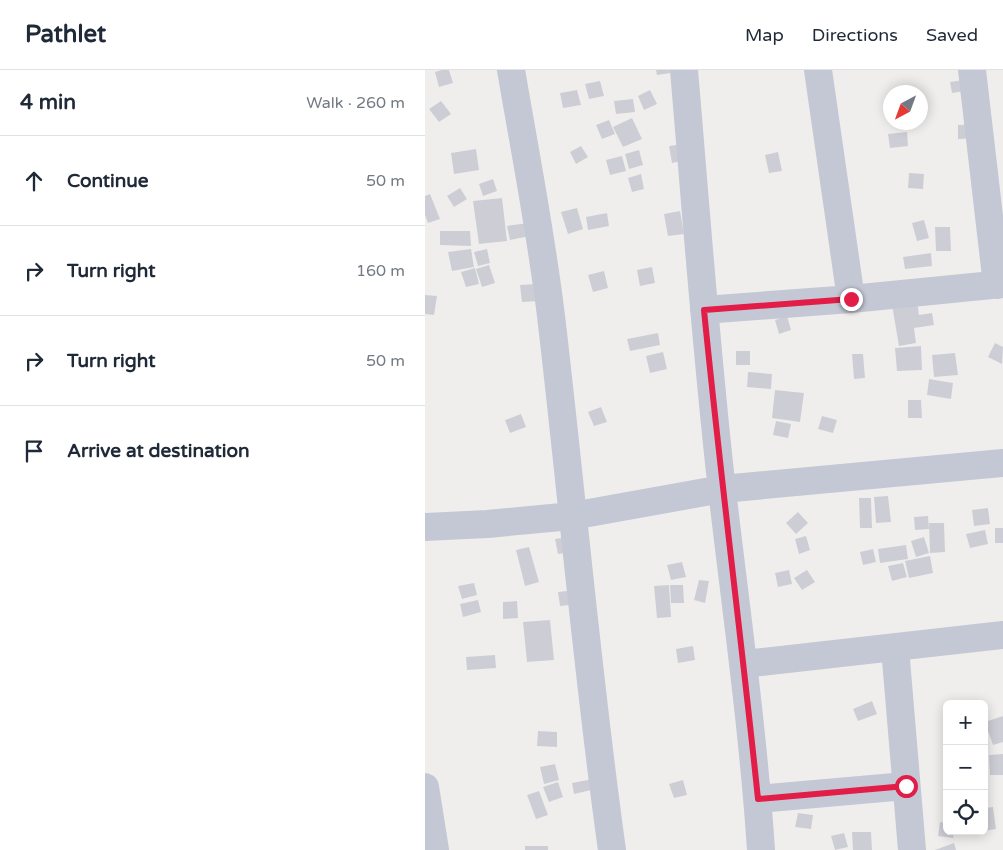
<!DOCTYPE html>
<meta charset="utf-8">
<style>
:root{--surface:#fff;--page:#f2f2f3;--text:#1f2937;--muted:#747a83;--line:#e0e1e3}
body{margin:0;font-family:"Varela Round",sans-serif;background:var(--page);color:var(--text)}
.controls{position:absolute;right:15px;bottom:15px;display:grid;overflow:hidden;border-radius:8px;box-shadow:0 2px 12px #0003}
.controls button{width:45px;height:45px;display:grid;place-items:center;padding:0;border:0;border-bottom:1px solid var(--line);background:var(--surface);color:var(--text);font:25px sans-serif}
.compass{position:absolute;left:458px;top:15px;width:45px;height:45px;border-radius:50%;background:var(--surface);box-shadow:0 2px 12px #0003;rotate:221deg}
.stop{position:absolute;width:15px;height:15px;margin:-11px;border:4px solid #e11d48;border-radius:50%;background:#fff}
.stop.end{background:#e11d48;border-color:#fff;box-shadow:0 1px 5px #0008}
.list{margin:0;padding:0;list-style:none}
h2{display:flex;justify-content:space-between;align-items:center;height:65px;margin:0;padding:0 20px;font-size:21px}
h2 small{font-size:16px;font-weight:400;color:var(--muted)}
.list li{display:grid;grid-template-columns:32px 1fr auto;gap:15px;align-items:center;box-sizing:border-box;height:90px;padding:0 20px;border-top:1px solid var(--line)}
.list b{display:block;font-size:19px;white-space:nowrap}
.list em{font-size:16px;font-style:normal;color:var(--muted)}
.icon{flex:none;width:28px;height:28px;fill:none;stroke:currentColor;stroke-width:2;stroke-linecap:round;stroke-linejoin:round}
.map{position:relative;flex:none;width:578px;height:780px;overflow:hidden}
header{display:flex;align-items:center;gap:30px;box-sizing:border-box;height:70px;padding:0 25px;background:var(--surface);border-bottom:1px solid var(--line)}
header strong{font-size:24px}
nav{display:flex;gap:28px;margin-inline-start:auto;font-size:18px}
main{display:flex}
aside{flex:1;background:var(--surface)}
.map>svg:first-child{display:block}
</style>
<header>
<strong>Pathlet</strong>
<nav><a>Map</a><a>Directions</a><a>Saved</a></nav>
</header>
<main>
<aside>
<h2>4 min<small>Walk · 260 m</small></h2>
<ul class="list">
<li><svg class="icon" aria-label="ahead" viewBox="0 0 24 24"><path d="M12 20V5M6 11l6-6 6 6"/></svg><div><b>Continue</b></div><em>50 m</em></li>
<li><svg class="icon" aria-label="right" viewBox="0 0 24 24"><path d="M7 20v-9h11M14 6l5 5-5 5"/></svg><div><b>Turn right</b></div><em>160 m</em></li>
<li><svg class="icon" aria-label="right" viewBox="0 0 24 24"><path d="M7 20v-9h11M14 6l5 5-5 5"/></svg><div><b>Turn right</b></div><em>50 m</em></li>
<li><svg class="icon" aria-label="arrive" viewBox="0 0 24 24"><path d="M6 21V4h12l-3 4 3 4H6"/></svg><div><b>Arrive at destination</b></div></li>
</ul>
</aside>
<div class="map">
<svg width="578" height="780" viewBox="0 0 578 780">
<rect width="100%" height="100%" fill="#f0eeed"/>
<path fill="#cdced5" d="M 17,0 L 24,0 L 28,13 L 14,17 L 10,2 Z
M 231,0 L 245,0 L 246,3 L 232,5 Z
M 553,8 L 555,19 L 527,23 L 525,12 Z
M 175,11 L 179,26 L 164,29 L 160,14 Z
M 152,20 L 156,35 L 138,38 L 135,23 Z
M 225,20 L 232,34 L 219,40 L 213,26 Z
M 208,29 L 210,42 L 191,44 L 189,31 Z
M 16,31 L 26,44 L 14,52 L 4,39 Z
M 207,48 L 217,69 L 198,77 L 188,57 Z
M 184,50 L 190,64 L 177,69 L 171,55 Z
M 556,54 L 557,68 L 533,69 L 533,55 Z
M 482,62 L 483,76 L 465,78 L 463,64 Z
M 258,74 L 261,90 L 247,93 L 244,76 Z
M 156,76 L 163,87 L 151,94 L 145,82 Z
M 51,79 L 54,100 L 29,104 L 26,83 Z
M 214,80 L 218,95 L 204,99 L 200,84 Z
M 353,82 L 357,101 L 344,103 L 340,85 Z
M 197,86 L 201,101 L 185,105 L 181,90 Z
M 484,103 L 499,104 L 498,119 L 483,118 Z
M 216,104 L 219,119 L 207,122 L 203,108 Z
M 68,109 L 72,121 L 58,126 L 54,114 Z
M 35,118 L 42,129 L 29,137 L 22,126 Z
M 5,124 L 15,149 L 3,153 L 0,145 L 0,126 Z
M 77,128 L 82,171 L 54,174 L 48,131 Z
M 152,138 L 158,159 L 143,164 L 136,142 Z
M 255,141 L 259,164 L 243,166 L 239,144 Z
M 182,143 L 184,156 L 163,160 L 161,147 Z
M 499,150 L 504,168 L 492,171 L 487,153 Z
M 103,153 L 105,166 L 85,170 L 82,156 Z
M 510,157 L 525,157 L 526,181 L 511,181 Z
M 15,161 L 45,161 L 46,176 L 15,175 Z
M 46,179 L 49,197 L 27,201 L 23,182 Z
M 62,179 L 65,193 L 53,196 L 49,182 Z
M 506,183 L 507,196 L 480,199 L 478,187 Z
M 64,195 L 70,213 L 57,217 L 51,199 Z
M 227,197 L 230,213 L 215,216 L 212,200 Z
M 50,198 L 54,214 L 41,217 L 36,202 Z
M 179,201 L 183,218 L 168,222 L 163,205 Z
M 111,214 L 113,231 L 97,232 L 95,215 Z
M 0,225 L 12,226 L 9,245 L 0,244 Z
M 492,231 L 494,245 L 507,243 L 509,255 L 489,258 L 491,273 L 474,276 L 467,235 Z
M 362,246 L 366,260 L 354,264 L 350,250 Z
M 233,263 L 235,275 L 205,281 L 202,269 Z
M 570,273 L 578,277 L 577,294 L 563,287 Z
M 496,276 L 497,300 L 472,301 L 470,278 Z
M 311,281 L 325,281 L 325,295 L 311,295 Z
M 238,282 L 242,299 L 225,303 L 221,286 Z
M 530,283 L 533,305 L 509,307 L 507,285 Z
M 427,284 L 438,284 L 440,308 L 429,309 Z
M 323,302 L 347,304 L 346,319 L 322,317 Z
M 504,309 L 528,313 L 526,329 L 502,325 Z
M 350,320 L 379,323 L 375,352 L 347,348 Z
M 483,330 L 496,330 L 497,348 L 483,348 Z
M 176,337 L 182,352 L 169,356 L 163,342 Z
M 96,344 L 101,357 L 85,363 L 80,350 Z
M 397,346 L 412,350 L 408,363 L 393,359 Z
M 351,351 L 366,354 L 363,368 L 348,365 Z
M 463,426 L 466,452 L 451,453 L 449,427 Z
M 434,428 L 446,428 L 447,458 L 435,458 Z
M 563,438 L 565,454 L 549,456 L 547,440 Z
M 373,442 L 383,453 L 371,464 L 361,453 Z
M 503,446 L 504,459 L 490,460 L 489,447 Z
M 504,453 L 519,453 L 520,482 L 505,483 Z
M 570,458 L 578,458 L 578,473 L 570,473 Z
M 560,460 L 563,474 L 545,478 L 541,464 Z
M 381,466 L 385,480 L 374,484 L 370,469 Z
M 144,467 L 147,482 L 133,484 L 130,469 Z
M 499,467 L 504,483 L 491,487 L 486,471 Z
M 481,475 L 483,489 L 455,493 L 453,479 Z
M 104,477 L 114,512 L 100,516 L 91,480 Z
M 448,479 L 451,492 L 438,495 L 435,482 Z
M 505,486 L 508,503 L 484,508 L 480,491 Z
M 257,492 L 261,507 L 246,510 L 242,495 Z
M 478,493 L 482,507 L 467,511 L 463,496 Z
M 364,500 L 367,514 L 353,517 L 350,503 Z
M 382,500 L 390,512 L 377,520 L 369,508 Z
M 274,510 L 284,511 L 280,533 L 269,530 Z
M 49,513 L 52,525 L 37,529 L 33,516 Z
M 244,515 L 246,547 L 232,548 L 229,516 Z
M 245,515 L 258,515 L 259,533 L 246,533 Z
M 151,520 L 153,534 L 135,536 L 133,522 Z
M 53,530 L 56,542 L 38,547 L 35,534 Z
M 92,531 L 93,548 L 78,549 L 78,532 Z
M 125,550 L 129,590 L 102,592 L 98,552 Z
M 268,576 L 270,590 L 253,593 L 251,579 Z
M 70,585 L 71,598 L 42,600 L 41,587 Z
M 447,631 L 452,644 L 433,651 L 428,639 Z
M 578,646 L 578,672 L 568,675 L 560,652 Z
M 113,661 L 132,662 L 132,677 L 112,676 Z
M 578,684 L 578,705 L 565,705 L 564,685 Z
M 559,692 L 563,692 L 562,707 L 559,707 Z
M 130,694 L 134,710 L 119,714 L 115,697 Z
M 173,708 L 175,718 L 149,724 L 147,713 Z
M 258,710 L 262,725 L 249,728 L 244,714 Z
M 133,712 L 138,727 L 124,732 L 118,717 Z
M 114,721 L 123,745 L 111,749 L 102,725 Z
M 568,737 L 571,759 L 559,761 L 559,738 Z
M 373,743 L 388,745 L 386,759 L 370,757 Z
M 515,752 L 522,753 L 522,761 L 529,761 L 528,768 L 513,766 Z
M 427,762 L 446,762 L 447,780 L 428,780 Z
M 419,763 L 423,777 L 410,780 L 406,766 Z
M 529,773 L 531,780 L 510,780 Z
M 100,776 L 123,776 L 123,780 L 100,780 Z"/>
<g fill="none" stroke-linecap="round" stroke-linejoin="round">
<path stroke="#c4c8d5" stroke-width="28" d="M 86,0 C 100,82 116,163 126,246 C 147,424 162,603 187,780
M 259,0 C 271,140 281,280 297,420 C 311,540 328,659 336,780
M 393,0 L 426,229
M 547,0 L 572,215
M 279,240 L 426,229 L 578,214
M 0,457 L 62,454 L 147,446 L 297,419 L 578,393
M 470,578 L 487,780
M 319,594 L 578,565
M 0,717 L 10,780
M 333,729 L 481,716"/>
</g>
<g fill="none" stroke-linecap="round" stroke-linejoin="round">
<path stroke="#e11d48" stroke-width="6" d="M 426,229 L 279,240 C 295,403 316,565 333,729 L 481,716"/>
</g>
</svg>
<div class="controls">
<button>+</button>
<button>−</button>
<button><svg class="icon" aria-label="locate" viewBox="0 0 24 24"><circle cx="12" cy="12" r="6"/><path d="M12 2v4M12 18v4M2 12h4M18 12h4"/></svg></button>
</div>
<svg class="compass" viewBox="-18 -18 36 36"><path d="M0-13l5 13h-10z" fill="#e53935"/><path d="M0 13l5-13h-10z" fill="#747a83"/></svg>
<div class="stop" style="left:481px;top:716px"></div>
<div class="stop end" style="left:426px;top:229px"></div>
</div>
</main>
